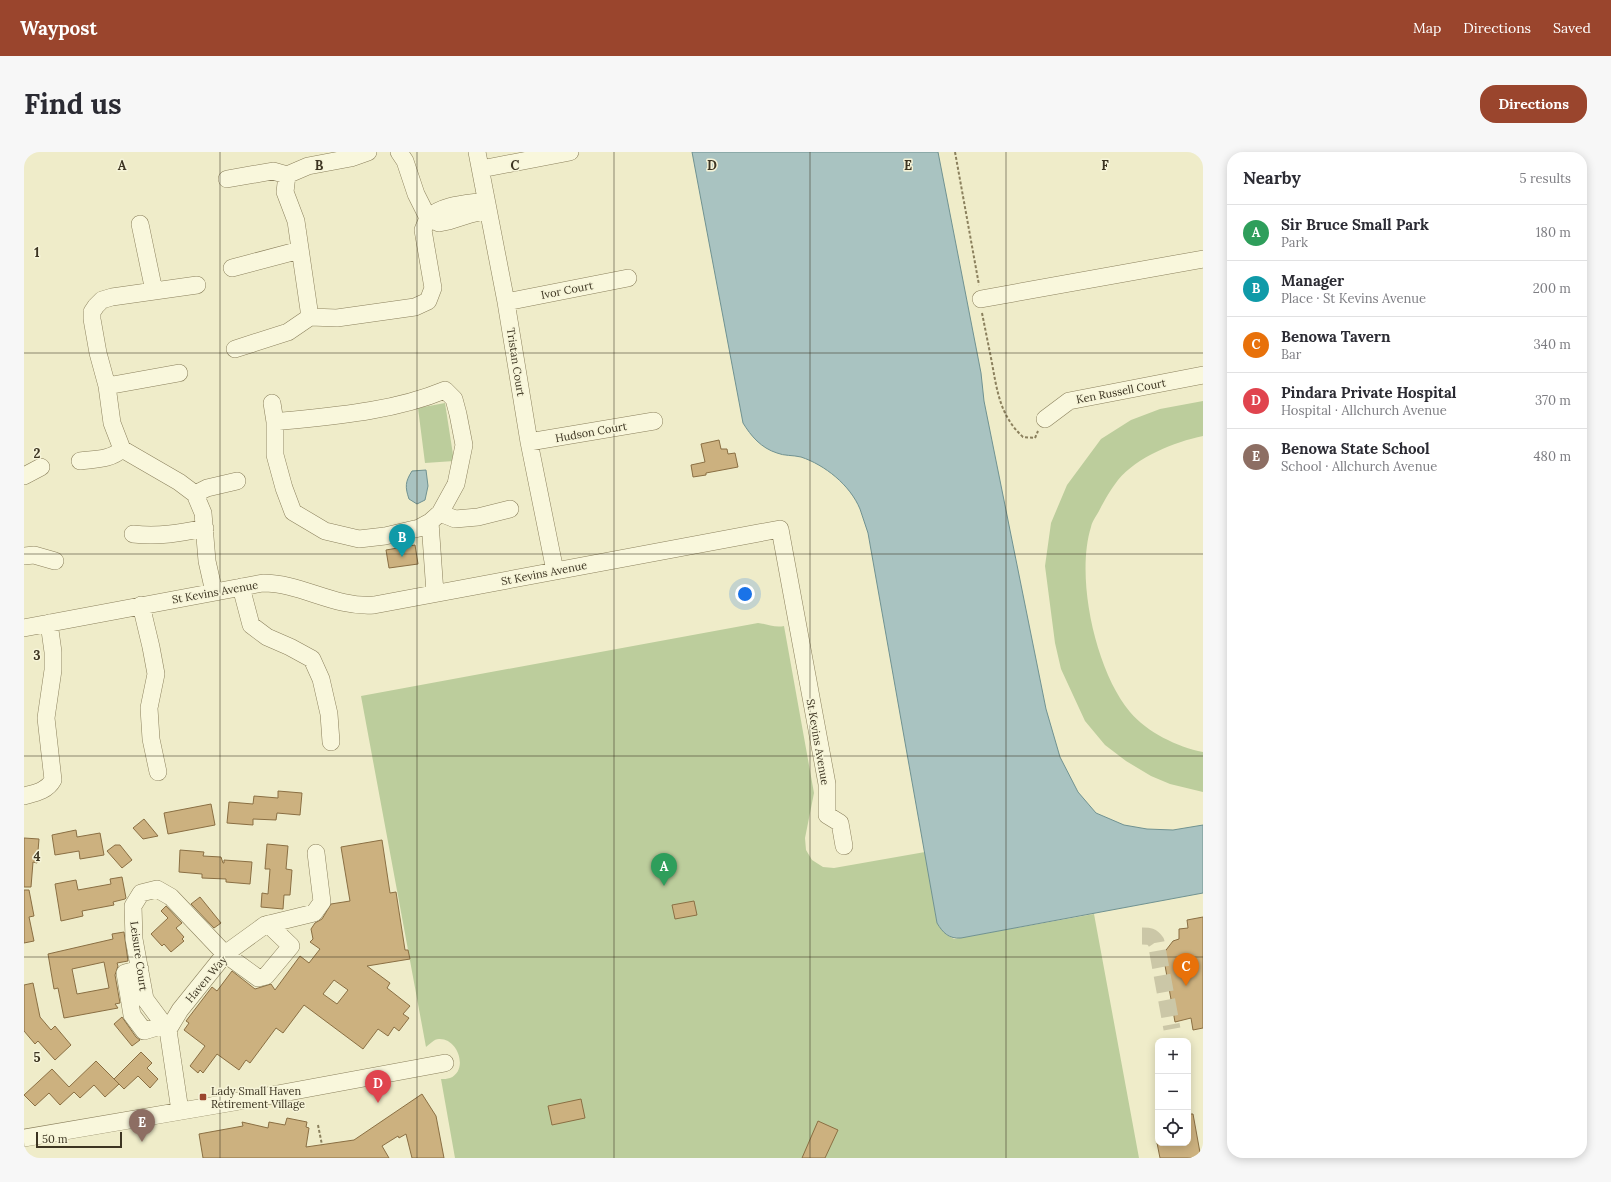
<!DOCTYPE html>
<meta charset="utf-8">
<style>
:root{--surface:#fff;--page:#f7f7f7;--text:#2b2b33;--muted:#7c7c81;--line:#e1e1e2;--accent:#9a452d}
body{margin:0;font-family:Lora,serif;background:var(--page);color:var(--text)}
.controls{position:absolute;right:12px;bottom:12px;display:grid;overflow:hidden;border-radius:8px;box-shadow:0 2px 10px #0003}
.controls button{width:36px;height:36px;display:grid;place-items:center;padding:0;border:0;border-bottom:1px solid var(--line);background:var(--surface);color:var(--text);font:20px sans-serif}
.scale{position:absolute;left:12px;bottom:10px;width:86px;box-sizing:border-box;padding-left:4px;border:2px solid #3c3421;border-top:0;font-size:11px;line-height:14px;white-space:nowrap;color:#3c3421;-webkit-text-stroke:3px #f6f4d8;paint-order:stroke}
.you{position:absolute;left:721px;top:442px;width:14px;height:14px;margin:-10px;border:3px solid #fff;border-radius:50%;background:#1a73e8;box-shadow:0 0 0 6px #1a73e833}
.badge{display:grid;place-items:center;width:26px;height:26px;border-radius:50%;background:var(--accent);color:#fff;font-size:13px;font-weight:700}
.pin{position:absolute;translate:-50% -33px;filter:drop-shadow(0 1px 2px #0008)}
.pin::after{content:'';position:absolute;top:21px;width:14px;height:12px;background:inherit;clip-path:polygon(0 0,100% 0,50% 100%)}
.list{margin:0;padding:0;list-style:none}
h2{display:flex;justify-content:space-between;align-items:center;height:52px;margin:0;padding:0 16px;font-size:17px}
h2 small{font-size:13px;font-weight:400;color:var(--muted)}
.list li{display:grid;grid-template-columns:26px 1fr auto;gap:12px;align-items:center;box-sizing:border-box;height:56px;padding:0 16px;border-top:1px solid var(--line)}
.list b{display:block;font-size:15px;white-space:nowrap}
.list p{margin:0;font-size:13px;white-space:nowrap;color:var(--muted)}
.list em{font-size:13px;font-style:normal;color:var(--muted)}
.icon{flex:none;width:22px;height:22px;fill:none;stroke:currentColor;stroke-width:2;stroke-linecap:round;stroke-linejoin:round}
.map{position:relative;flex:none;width:1179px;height:1006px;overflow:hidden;border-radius:16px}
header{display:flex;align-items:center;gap:24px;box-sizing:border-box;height:56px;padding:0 20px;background:var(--accent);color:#fff}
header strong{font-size:19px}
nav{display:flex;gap:22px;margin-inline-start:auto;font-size:14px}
.intro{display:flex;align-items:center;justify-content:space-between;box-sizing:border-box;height:96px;padding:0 24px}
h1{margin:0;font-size:28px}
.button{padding:10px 18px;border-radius:16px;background:var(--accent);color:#fff;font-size:14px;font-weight:700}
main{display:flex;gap:24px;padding:0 24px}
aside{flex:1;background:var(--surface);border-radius:16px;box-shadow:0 2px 10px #0003}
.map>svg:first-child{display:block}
</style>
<header>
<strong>Waypost</strong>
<nav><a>Map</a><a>Directions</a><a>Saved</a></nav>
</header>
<div class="intro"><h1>Find us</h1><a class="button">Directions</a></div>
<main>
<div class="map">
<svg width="1179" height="1006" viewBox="0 0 1179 1006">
<rect width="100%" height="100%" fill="#efecc9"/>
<path fill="#bccd9c" d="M 1179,249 L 1179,284 C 1150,290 1113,305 1094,328 C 1087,337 1080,349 1075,359 C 1072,364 1068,370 1067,375 C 1051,426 1072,520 1106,560 C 1123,580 1153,595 1179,600 L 1179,640 L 1146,632 L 1127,624 L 1102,609 L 1081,593 L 1061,569 L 1037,517 L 1031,491 L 1021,414 L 1027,371 L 1043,333 L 1077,287 L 1107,268 L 1136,257 Z
M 421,251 L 430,309 L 401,311 L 394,256 Z
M 734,471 C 743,472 751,476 760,474 L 790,641 L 781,686 L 782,698 L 788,708 L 799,715 L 810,716 L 901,700 L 913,771 L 923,783 L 930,787 L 1070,762 L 1115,1006 L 431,1006 L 417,927 C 420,927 423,927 426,926 C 445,918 434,886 415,887 C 410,887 406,892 402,895 L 337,544 Z"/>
<path fill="#a9c3c1" stroke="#709291" d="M 668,0 L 914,0 L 957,221 L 960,249 L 1022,557 L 1036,605 L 1054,640 L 1072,661 L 1100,673 L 1123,677 L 1149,678 L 1179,673 L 1179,741 L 937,786 C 925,787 919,781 913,771 L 844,381 C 841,373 839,365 836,357 C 826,333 801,313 777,305 C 769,303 760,304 753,301 C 737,296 727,284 719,271 Z
M 402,318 L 404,334 L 401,348 L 393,352 L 385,347 C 381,335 381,330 388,319 Z"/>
<path fill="#ccb17f" stroke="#8a6f43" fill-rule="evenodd" d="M 695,288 L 697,297 L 703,297 L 704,302 L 711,301 L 714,315 L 682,321 L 682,323 L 669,325 L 667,313 L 681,310 L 677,292 Z
M 391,393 L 394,412 L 365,416 L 362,398 Z
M 254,639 L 278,641 L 276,663 L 253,661 L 252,668 L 229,667 L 229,673 L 203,671 L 205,650 L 229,652 L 230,644 L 254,646 Z
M 187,652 L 191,673 L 144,682 L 140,661 Z
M 120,667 L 134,684 L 119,687 L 109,676 Z
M 52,678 L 53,685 L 76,681 L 80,703 L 56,707 L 55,699 L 31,703 L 28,683 Z
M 0,686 L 15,687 L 13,711 L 9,710 L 7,735 L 0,735 Z
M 358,688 L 366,741 L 372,740 L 381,798 L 384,798 L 386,807 L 343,814 L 366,831 L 363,836 L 386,854 L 379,862 L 385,866 L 375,879 L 370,875 L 364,884 L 354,877 L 339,897 L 280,853 L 259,881 L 252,876 L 226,911 L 222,908 L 215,918 L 193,902 L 179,921 L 176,918 L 174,921 L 166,914 L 181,894 L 160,878 L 165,871 L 162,869 L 188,835 L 193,839 L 208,819 L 231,837 L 247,832 L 251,838 L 276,804 L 285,811 L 296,797 L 286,790 L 289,787 L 287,777 L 291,771 L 298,767 L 307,752 L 326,749 L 317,695 ZM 310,828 L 324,838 L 313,852 L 299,842 Z
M 243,692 L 264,694 L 262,717 L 268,718 L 266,743 L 260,743 L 259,757 L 237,755 L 238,741 L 244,742 L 246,717 L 241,717 Z
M 91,693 L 96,693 L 108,708 L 98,716 L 83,699 Z
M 156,698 L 180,700 L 179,704 L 197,705 L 199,711 L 200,711 L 200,708 L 228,710 L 226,732 L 202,730 L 202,727 L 178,726 L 178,722 L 155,720 Z
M 98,725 L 102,746 L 101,747 L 89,750 L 90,753 L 58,759 L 59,764 L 37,769 L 31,732 L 52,728 L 54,738 L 87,732 L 86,727 Z
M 0,738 L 5,738 L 10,764 L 5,765 L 10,789 L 0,791 Z
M 176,745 L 197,771 L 190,776 L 167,752 Z
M 670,749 L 673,763 L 651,767 L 648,753 Z
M 142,754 L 158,771 L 152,776 L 160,785 L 158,787 L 160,789 L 147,800 L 140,792 L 138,794 L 127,782 L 144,766 L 137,759 Z
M 1179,765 L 1179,876 L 1169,878 L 1167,866 L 1151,870 L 1139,802 L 1149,789 L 1155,787 L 1155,777 L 1164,776 L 1163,768 Z
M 100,780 L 104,809 L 93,811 L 94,814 L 91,823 L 96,851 L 91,852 L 94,856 L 40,866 L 34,836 L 30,837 L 24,802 L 89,787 L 88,782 ZM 80,810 L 85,836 L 53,842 L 48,817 Z
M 9,831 L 16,865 L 27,878 L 31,874 L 47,893 L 31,908 L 14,889 L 11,892 L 0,879 L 0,833 Z
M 98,865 L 112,885 L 116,888 L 108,894 L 90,872 Z
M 117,900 L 128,911 L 123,916 L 134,927 L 126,936 L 114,924 L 100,937 L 90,927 Z
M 72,909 L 95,932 L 81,945 L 70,933 L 56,946 L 50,940 L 36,953 L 25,941 L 11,954 L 0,943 L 28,917 L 45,935 Z
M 398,942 L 412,964 L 420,1006 L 388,1006 L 382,982 L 375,986 L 374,984 L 358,994 L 365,1006 L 179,1006 L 175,982 L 219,974 L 218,970 L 244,976 L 245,970 L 261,973 L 263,966 L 283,970 L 282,975 L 285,976 L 282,995 L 330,988 Z
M 557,947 L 561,966 L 528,973 L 524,954 Z
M 1164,962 L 1169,962 L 1177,1006 L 1136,1006 L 1133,991 L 1164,991 Z
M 794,969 L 814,978 L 801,1006 L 778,1006 Z"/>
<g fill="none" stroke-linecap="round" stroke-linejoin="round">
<path stroke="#cbc7a7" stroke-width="17" stroke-dasharray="17 8" stroke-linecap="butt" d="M 1118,784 C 1125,784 1128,784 1132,790 L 1148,877"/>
<g stroke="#8b805d" stroke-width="18">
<path id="minor" d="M 344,0 L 327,6 L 284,14 L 263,23 L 261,40 L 272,69 L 286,165 L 313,166 L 391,155 L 404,149 L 409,136 L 399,78 L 404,66 L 392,42 L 381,9 L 375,0
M 453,0 L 482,150 L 505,290 L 531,419
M 457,17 L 546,0
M 203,27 L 249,19 L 263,23
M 462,49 C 443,52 419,52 404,66 L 415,71 L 425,69 L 447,62 L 464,58
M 116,72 L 130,139
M 208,116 L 276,98
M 173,133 L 88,145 L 78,148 L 72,154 L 68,160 L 68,167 L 74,201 L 83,234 L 88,271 L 98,297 L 155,330 L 171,342 L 179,361 L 183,409 L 190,440
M 957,147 L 1179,107
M 482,150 L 604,126
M 211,197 L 264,180 L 286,165
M 83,234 L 155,221
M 421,238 L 430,247 L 434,262 L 440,293 L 432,332 L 416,361 L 406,370 L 395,376 L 361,384 L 335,387 L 301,379 L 269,360 L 260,336 L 251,303 L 251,270 C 308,264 368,260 421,238 Z
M 248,251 L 251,270
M 1021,267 L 1045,249 L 1179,223
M 505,290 L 630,269
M 56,309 C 70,307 87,308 98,297
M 0,324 L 17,315
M 171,342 L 183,336 L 213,329
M 416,361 L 431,367 L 454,365 L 486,357
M 406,370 L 411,441
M 109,382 C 135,385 156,381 181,376
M 0,404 L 10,403 L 31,409
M 217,435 L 227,473 L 243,485 L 266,495 L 288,507 L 297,527 L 305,562 L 307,590
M 117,453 L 127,495 L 132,522 L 125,556 L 127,587 L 134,620
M 0,476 L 239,431 C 277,431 311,456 350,453 L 756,377 L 803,632 L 803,663 L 816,671 L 820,694
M 0,644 C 11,641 23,639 29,628 L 22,566 L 29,518 L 29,500 L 25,471
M 116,817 L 101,821 L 108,863 L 120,879 L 140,873
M 144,878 L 121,847 L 110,787 L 109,754 L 117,741 L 133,737 L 147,745 L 201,802 L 234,826 L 242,824 L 267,794 L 244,772
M 156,959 L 144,878 L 156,858 L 201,802 L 241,773 L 290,761 L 298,750 L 292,701
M 0,986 L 210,950 L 421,911"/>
</g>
<path stroke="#8b805d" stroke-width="2" stroke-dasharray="3 2" stroke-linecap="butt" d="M 931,0 L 955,133
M 958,161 C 961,176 964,191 967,206 C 973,237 975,263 999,285 L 1011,286 L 1014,279
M 294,973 L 298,993"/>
<use href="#minor" stroke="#f9f7dc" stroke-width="17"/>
</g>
<path fill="none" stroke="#3c3421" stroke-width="1" stroke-opacity="0.55" d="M 196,0 L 196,1006M 393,0 L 393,1006M 590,0 L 590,1006M 786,0 L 786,1006M 982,0 L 982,1006M 0,201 L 1179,201M 0,402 L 1179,402M 0,604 L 1179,604M 0,805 L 1179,805"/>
<rect fill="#9a452d" stroke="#f6f4d8" stroke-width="1.5" x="175" y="941" width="8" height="8" rx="2"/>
<g text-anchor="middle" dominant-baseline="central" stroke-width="3" stroke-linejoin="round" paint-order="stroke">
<g font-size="11" fill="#3c3421" stroke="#f6f4d8">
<text transform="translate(543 138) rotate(-11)">Ivor Court</text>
<text transform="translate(492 210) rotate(81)">Tristan Court</text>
<text transform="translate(1097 239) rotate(-11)">Ken Russell Court</text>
<text transform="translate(567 280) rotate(-10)">Hudson Court</text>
<text transform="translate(520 421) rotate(-11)">St Kevins Avenue</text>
<text transform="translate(191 440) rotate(-10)">St Kevins Avenue</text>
<text transform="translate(794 590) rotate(80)">St Kevins Avenue</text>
<text transform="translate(115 804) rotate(82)">Leisure Court</text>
<text transform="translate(182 827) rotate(-50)">Haven Way</text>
</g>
<g font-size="11" fill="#3c3421" stroke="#f6f4d8" text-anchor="start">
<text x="187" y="939">Lady Small Haven<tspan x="187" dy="13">Retirement Village</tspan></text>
</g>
</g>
<g font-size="13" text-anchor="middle" font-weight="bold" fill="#3c3421" stroke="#f6f4d8" stroke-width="3" stroke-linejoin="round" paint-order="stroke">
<text x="98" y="18">A</text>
<text x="295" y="18">B</text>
<text x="491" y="18">C</text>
<text x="688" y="18">D</text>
<text x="884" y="18">E</text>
<text x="1081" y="18">F</text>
<text x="13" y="105">1</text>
<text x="13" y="306">2</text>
<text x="13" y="508">3</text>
<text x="13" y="709">4</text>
<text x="13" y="910">5</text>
</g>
</svg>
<div class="controls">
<button>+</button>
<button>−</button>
<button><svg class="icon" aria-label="locate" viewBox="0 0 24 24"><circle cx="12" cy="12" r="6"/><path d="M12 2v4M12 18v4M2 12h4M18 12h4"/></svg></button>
</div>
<div class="scale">50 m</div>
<div class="you"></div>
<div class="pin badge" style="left:640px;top:734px;background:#2e9e5b">A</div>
<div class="pin badge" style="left:378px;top:405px;background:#0f9aa8">B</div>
<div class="pin badge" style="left:1162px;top:834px;background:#e8710a">C</div>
<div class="pin badge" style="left:354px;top:951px;background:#e0444e">D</div>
<div class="pin badge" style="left:118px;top:990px;background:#8d6e63">E</div>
</div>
<aside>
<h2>Nearby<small>5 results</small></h2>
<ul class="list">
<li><span class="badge" style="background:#2e9e5b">A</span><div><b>Sir Bruce Small Park</b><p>Park</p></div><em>180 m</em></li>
<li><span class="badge" style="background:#0f9aa8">B</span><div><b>Manager</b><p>Place · St Kevins Avenue</p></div><em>200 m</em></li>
<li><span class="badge" style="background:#e8710a">C</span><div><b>Benowa Tavern</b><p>Bar</p></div><em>340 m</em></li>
<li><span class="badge" style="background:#e0444e">D</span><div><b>Pindara Private Hospital</b><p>Hospital · Allchurch Avenue</p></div><em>370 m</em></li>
<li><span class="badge" style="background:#8d6e63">E</span><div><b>Benowa State School</b><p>School · Allchurch Avenue</p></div><em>480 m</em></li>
</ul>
</aside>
</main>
